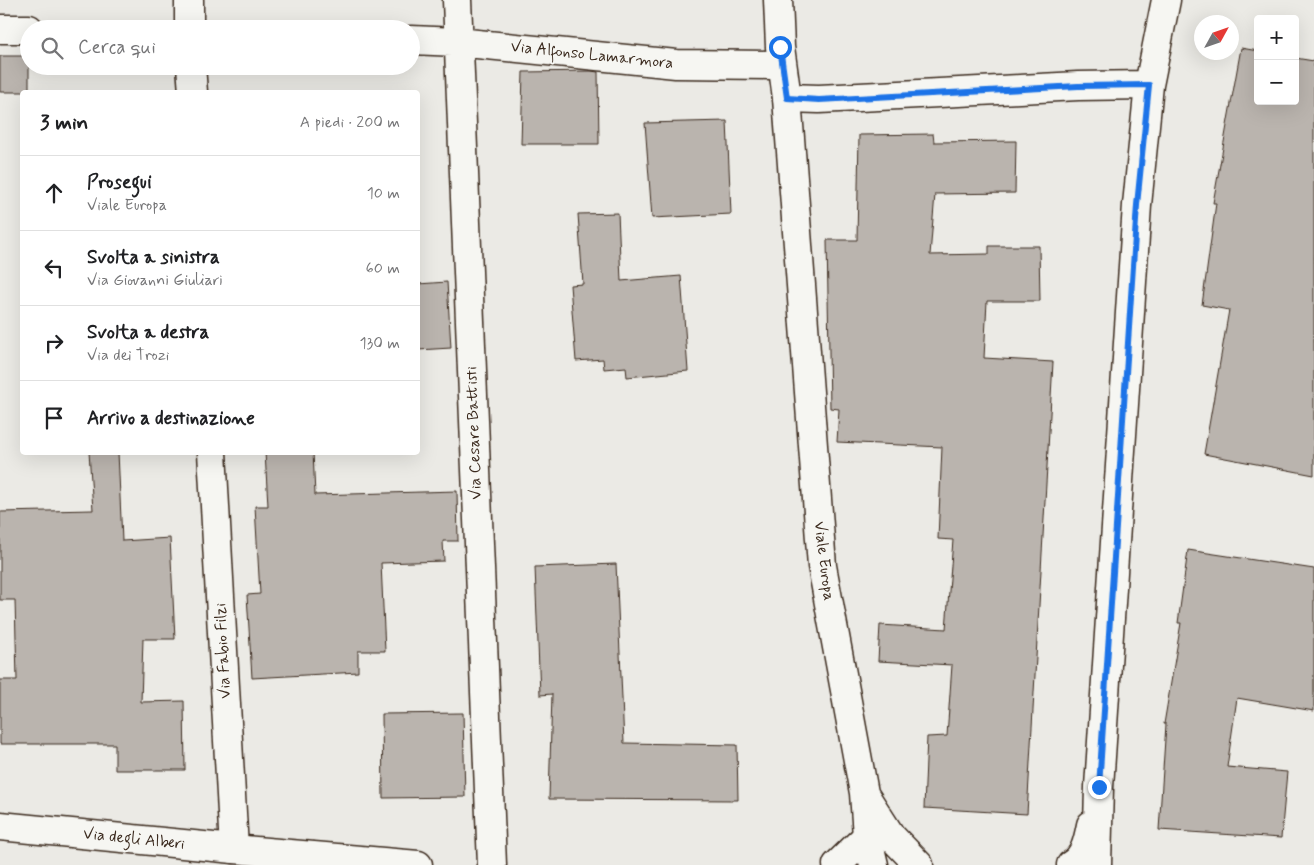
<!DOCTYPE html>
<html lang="it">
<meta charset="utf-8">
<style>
:root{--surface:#fff;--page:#f2f2f2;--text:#202124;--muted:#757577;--line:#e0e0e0}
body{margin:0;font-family:Mynerve,sans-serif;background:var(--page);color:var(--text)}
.controls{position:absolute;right:15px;top:15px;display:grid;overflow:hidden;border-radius:5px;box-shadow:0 5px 20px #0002}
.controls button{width:45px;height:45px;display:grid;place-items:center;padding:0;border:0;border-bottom:1px solid var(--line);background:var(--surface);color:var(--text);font:25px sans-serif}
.compass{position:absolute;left:1194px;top:15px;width:45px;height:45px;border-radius:50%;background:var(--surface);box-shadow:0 5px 20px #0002;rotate:50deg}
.stop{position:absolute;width:15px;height:15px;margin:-11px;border:4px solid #1a73e8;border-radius:50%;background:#fff}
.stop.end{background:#1a73e8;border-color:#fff;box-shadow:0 1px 5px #0008}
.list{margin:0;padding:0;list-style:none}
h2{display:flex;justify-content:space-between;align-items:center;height:65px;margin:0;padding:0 20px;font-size:21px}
h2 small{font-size:16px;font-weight:400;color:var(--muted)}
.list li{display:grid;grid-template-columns:32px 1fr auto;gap:15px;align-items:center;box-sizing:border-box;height:75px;padding:0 20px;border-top:1px solid var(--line)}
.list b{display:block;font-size:19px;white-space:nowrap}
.list p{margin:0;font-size:16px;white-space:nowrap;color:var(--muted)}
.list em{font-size:16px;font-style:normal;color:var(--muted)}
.icon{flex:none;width:28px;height:28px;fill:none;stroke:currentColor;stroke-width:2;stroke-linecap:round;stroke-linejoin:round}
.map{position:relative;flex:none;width:1314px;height:865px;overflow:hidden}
.search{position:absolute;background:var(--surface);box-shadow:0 5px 20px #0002;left:20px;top:20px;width:400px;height:55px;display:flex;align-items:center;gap:12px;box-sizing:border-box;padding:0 18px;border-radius:28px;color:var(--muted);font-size:19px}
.panel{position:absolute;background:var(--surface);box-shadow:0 5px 20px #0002;left:20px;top:90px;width:400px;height:365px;border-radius:5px}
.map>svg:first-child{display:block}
</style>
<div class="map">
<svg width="1314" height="865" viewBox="0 0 1314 865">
<rect width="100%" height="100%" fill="#ebeae5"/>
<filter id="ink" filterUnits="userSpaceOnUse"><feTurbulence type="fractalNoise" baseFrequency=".02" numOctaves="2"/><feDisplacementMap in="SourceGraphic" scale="10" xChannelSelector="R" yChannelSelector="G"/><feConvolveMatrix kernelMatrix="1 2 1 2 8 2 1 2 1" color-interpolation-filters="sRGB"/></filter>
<g filter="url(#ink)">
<path fill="#bab4ae" stroke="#3b2a1e" d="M 1241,48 L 1258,51 L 1258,101 L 1295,101 L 1295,58 L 1314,61 L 1314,475 L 1204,454 L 1229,310 L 1202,305 L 1216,203 L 1213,203 Z
M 0,56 L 29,56 L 29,92 L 0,92 Z
M 591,71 L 598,72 L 599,144 L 521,144 L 523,72 Z
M 727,121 L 731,214 L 652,218 L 645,123 Z
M 933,134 L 934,142 L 1016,141 L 1015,193 L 935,194 L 930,255 L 989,254 L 989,246 L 1039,246 L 1040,301 L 987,301 L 984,358 L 1053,362 L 1027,814 L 924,808 L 927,737 L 947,736 L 952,665 L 878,661 L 880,625 L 946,629 L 953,540 L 938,539 L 942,447 L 837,442 L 839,409 L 830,408 L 827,240 L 857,240 L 859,135 Z
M 618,213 L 621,281 L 681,276 L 688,371 L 627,377 L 626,367 L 604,369 L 603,359 L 576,361 L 570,285 L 583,284 L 578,214 Z
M 447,282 L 451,348 L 418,350 L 418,284 Z
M 89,452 L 118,452 L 122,541 L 170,538 L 175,639 L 143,639 L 141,702 L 184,701 L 185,770 L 115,770 L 115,744 L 0,744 L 0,680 L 17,680 L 15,600 L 0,600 L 0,512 L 93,510 Z
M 265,452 L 313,452 L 315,495 L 457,491 L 458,541 L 443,541 L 444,561 L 381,563 L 385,651 L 358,651 L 358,672 L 252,678 L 247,595 L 260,594 L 255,506 L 268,506 Z
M 1188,550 L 1314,569 L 1314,711 L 1237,698 L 1227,767 L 1287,772 L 1281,838 L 1159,830 L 1166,724 L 1164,724 L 1181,623 L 1178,623 Z
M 616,564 L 624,743 L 737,745 L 738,800 L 549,799 L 552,694 L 540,695 L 535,567 Z
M 463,713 L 465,797 L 383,798 L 382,714 Z"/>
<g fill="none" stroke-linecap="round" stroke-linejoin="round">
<g stroke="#3b2a1e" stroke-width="31">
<path id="minor" d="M 189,0 L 189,29
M 457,0 L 492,865
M 0,29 L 29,29
M 411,40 L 457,42 L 676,64 L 772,65
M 191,66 L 193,92
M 212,452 L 234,849"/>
</g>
<g stroke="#3b2a1e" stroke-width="31">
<path id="tertiary" d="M 787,98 L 819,99 L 1078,86 L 1149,85
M 0,826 L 234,849 L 418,865
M 837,865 L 867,836
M 1071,865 C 1085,857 1088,840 1091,825
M 1097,865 L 1099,787 L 1137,205 L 1149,85 L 1166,0"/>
</g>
<g stroke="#3b2a1e" stroke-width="31">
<path id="secondary" d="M 778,0 L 780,47 L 787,98 L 822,566 L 864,793 L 867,836 L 874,865
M 866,797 L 891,836 L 919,865"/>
</g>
<use href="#minor" stroke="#f6f6f2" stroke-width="28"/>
<use href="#tertiary" stroke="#f6f6f2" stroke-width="28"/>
<use href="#secondary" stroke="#f6f6f2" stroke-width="28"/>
</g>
</g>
<g fill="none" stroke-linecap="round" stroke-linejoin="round" filter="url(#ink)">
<path stroke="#1a73e8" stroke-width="6" d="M 780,47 L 787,98 L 819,100 L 1078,86 L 1149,85 L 1137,205 L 1099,787"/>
</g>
<g text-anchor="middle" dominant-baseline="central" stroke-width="4" stroke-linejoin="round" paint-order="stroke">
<g font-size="16" fill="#3b2a1e" stroke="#f6f6f2">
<text transform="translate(592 55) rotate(6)">Via Alfonso Lamarmora</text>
<text transform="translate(474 433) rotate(-92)">Via Cesare Battisti</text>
<text transform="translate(824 561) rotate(83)">Viale Europa</text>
<text transform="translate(223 651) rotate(-93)">Via Fabio Filzi</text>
<text transform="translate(134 839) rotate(6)">Via degli Alberi</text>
</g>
</g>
</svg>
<div class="controls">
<button>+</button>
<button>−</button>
</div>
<svg class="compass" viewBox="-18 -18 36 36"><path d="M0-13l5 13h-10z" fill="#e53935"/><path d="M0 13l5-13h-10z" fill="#757577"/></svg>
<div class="stop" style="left:780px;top:47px"></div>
<div class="stop end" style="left:1099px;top:787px"></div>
<div class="search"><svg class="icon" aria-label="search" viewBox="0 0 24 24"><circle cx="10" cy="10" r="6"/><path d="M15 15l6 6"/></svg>Cerca qui</div>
<section class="panel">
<h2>3 min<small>A piedi · 200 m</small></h2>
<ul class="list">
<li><svg class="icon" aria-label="ahead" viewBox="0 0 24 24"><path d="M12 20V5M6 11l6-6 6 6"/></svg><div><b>Prosegui</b><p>Viale Europa</p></div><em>10 m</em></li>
<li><svg class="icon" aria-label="left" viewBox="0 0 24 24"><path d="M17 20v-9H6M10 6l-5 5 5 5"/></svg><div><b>Svolta a sinistra</b><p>Via Giovanni Giuliari</p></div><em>60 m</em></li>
<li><svg class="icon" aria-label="right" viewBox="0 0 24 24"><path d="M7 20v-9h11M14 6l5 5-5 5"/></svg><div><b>Svolta a destra</b><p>Via dei Trozi</p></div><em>130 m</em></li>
<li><svg class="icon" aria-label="arrive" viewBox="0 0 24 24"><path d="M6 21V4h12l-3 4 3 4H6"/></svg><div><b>Arrivo a destinazione</b></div></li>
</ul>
</section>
</div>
